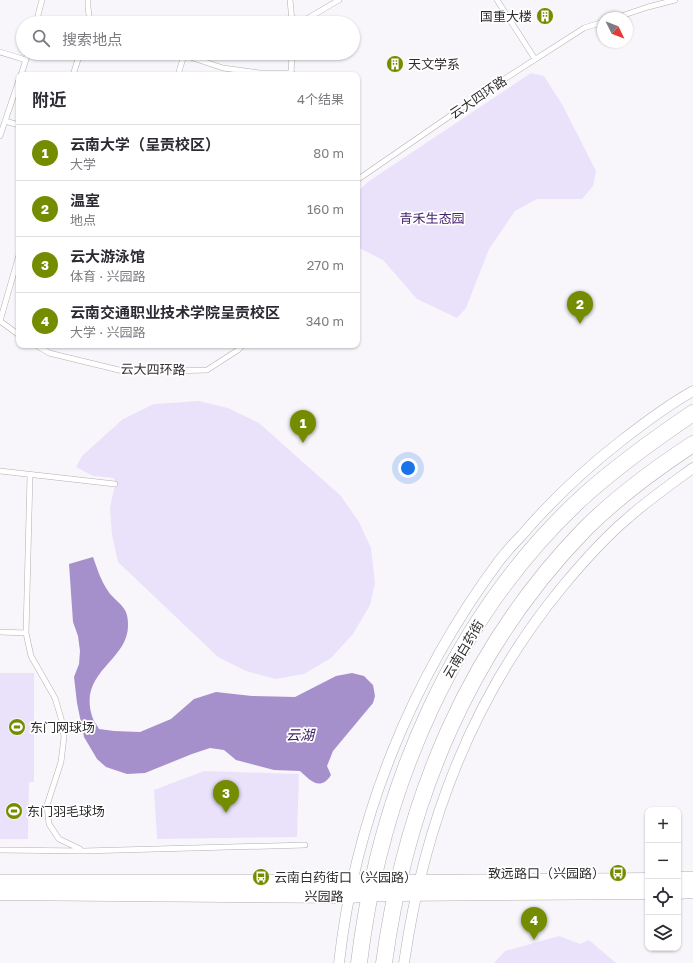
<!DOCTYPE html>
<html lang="zh">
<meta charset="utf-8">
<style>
:root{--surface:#fff;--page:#f7f7f7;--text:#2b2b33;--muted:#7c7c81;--line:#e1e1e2;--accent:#748c00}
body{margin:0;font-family:"Golos Text","Noto Sans SC",sans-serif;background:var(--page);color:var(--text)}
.controls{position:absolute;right:12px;bottom:12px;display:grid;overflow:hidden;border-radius:8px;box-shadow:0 1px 3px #0004}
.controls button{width:36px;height:36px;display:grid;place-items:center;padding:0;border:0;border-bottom:1px solid var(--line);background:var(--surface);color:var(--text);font:20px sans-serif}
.compass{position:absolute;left:597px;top:12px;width:36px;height:36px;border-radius:50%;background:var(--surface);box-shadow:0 1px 3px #0004;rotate:133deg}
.you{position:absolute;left:408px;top:468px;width:14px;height:14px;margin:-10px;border:3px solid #fff;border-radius:50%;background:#1a73e8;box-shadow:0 0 0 6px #1a73e833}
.badge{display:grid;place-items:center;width:26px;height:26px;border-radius:50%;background:var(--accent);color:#fff;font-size:13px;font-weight:700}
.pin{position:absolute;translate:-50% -33px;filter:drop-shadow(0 1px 2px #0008)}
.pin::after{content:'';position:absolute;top:21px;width:14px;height:12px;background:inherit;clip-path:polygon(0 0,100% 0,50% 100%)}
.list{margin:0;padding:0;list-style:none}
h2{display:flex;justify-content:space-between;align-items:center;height:52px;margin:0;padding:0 16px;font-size:17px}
h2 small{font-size:13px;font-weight:400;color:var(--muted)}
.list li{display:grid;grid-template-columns:26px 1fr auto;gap:12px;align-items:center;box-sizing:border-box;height:56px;padding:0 16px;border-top:1px solid var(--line)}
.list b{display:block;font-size:15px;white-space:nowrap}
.list p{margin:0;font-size:13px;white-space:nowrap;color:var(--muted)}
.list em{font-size:13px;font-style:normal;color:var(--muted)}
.icon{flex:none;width:22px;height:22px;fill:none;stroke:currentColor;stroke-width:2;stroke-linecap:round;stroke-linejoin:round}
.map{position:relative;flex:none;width:693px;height:963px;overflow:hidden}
.search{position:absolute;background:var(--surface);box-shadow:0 1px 3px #0004;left:16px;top:16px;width:344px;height:44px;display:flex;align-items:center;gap:10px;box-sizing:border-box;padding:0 14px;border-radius:22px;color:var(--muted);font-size:15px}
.panel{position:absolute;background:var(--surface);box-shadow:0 1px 3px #0004;left:16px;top:72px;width:344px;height:276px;border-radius:8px}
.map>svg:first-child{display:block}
</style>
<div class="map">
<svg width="693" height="963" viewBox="0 0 693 963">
<rect width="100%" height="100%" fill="#f8f6fa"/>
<path fill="#eae2fb" d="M 531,73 L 544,76 L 563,106 L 596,171 L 593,186 L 582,199 L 537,199 L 515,211 L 489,249 L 466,308 L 457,318 L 417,299 L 383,260 L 357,247 L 357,192 L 369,181 Z
M 199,401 L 228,408 L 259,423 L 341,496 L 359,522 L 371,548 L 375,583 L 370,605 L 353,634 L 331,658 L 304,674 L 276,679 L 246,671 L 218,657 L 118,562 L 112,535 L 110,508 L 115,484 L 114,478 L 93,476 L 76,467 L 82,456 L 123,419 L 154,404 Z
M 0,673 L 34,673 L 34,782 L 29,782 L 28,839 L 0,839 Z
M 204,771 L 299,774 L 297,837 L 157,839 L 154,790 Z
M 559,936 L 580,944 L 589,940 L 616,963 L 494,963 L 505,951 Z"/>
<path fill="#a690cc" d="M 93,557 C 97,568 101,581 108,591 C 116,603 128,605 128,623 C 130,661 78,670 92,716 C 93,720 97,725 99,729 L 114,731 L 140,732 L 171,719 L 194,699 L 216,692 L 252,696 L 295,697 L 336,676 L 352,673 L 364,676 L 373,685 L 375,696 L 373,703 L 333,751 L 327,766 L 331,775 C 320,792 310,780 300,771 L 274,770 L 236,760 L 224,750 L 210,748 L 192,754 L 145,773 L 127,774 L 106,767 L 97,759 L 84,737 L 77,703 L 74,677 L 79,664 L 80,651 L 78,636 L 73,622 L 69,564 Z"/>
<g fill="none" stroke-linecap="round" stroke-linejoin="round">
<g stroke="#b1b0b3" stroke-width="6">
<path id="lane" d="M 88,0 L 88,7 L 90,23
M 290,0 L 292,21 L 303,21 L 339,0
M 497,0 L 535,59
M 615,18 L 648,7 L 675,0
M 36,23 L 42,0
M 0,52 L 26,60
M 178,53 L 223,68 L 260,73 L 292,73
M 21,75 L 28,53
M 73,75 L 80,53
M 178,75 L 184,55
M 291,75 L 292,53
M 5,121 L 19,125
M 0,136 L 19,80
M 357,180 L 492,87 L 584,28 L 603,22
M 0,321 L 19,255
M 0,321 L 19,335
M 36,345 L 49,353 L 123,371 L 173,371 L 207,370 L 238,350 L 243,345
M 0,471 L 115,484
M 0,632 L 26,633 L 30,475
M 26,633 L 31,656 L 55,698 L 61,718 L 64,737 L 61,762 L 47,805 L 49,824 L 59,839 L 80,849
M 0,850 L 83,851 L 305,845"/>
</g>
<g stroke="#b1b0b3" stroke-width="11">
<path id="street" d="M 339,963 C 355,818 412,678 499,561 C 506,552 514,543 522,535 C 552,500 585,469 621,441 C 644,423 668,405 693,391
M 404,963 C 424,823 472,696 563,586 C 583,562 604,538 628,518 C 648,500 671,484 693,468"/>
</g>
<g stroke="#b1b0b3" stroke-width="15">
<path id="secondary" d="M 678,879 L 693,879
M 0,882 L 419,882 L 648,880
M 678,892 L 693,891
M 0,893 L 350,896 L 371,894 L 395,894 L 648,892"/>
</g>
<g stroke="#b1b0b3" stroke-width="17">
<path id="primary" d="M 359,963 C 380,788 454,614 586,494 C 620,464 656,438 693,413
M 384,963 C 406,800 469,648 585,529 C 617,497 655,469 693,444"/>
</g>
<use href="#lane" stroke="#fff" stroke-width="5"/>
<use href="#street" stroke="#fff" stroke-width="10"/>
<use href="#secondary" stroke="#fff" stroke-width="14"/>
<use href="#primary" stroke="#fff" stroke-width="16"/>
</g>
<defs>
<g id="building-disc" transform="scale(0.9)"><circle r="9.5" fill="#748c00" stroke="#fff"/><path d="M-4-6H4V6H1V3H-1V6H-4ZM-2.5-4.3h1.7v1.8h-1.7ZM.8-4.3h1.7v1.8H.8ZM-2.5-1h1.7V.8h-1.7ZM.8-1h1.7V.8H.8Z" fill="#fff"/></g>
<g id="stadium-disc" transform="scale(0.9)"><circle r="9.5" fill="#748c00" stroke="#fff"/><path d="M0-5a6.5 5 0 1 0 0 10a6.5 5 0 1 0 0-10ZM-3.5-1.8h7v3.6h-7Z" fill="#fff"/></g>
<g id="bus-disc" transform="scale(0.9)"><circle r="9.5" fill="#748c00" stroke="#fff"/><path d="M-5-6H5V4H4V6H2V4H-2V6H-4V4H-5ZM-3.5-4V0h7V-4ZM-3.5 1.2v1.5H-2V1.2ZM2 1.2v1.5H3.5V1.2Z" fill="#fff"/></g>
</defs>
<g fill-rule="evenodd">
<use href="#building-disc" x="545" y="16"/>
<use href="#building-disc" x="395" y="64"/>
<use href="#stadium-disc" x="17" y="727"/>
<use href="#stadium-disc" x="14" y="811"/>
<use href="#bus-disc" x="618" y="873"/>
<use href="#bus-disc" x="261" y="877"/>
</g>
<g text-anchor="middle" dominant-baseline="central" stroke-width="3.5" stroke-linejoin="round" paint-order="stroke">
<g font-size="13" fill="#2d2d2e" stroke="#fff" text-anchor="start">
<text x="532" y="16" text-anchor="end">国重大楼</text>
<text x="408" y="64">天文学系</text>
<text x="30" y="727">东门网球场</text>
<text x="27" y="811">东门羽毛球场</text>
<text x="605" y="873" text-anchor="end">致远路口（兴园路）</text>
<text x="274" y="877">云南白药街口（兴园路）</text>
</g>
<g font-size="13" fill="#2d2d2e" stroke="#fff">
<text transform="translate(478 97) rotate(-34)">云大四环路</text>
<text transform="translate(153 369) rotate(1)">云大四环路</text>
<text transform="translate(463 649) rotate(-59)">云南白药街</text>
<text transform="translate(324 896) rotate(1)">兴园路</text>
</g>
<g font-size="13" fill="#44246c" stroke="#fff">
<text x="432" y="218">青禾生态园</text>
</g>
<g font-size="14" font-style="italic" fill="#3e1d65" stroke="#fff">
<text x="300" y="734">云湖</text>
</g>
</g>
</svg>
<div class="controls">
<button>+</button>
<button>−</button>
<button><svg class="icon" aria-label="locate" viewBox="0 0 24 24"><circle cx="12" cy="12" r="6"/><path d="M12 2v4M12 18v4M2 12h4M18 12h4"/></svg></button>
<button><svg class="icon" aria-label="layers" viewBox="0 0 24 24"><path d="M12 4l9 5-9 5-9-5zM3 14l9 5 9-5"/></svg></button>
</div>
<svg class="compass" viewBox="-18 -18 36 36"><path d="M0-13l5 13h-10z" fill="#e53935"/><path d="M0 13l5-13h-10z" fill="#7c7c81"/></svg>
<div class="you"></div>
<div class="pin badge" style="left:303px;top:443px">1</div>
<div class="pin badge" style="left:580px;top:324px">2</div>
<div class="pin badge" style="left:226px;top:813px">3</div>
<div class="pin badge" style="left:534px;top:940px">4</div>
<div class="search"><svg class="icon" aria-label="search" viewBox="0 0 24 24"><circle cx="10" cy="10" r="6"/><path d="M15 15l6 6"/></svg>搜索地点</div>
<section class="panel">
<h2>附近<small>4个结果</small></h2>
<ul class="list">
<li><span class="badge">1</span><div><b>云南大学（呈贡校区）</b><p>大学</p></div><em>80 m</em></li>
<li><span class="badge">2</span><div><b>温室</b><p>地点</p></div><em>160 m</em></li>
<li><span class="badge">3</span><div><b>云大游泳馆</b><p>体育 · 兴园路</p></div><em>270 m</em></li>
<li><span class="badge">4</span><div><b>云南交通职业技术学院呈贡校区</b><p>大学 · 兴园路</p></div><em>340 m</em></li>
</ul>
</section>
</div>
